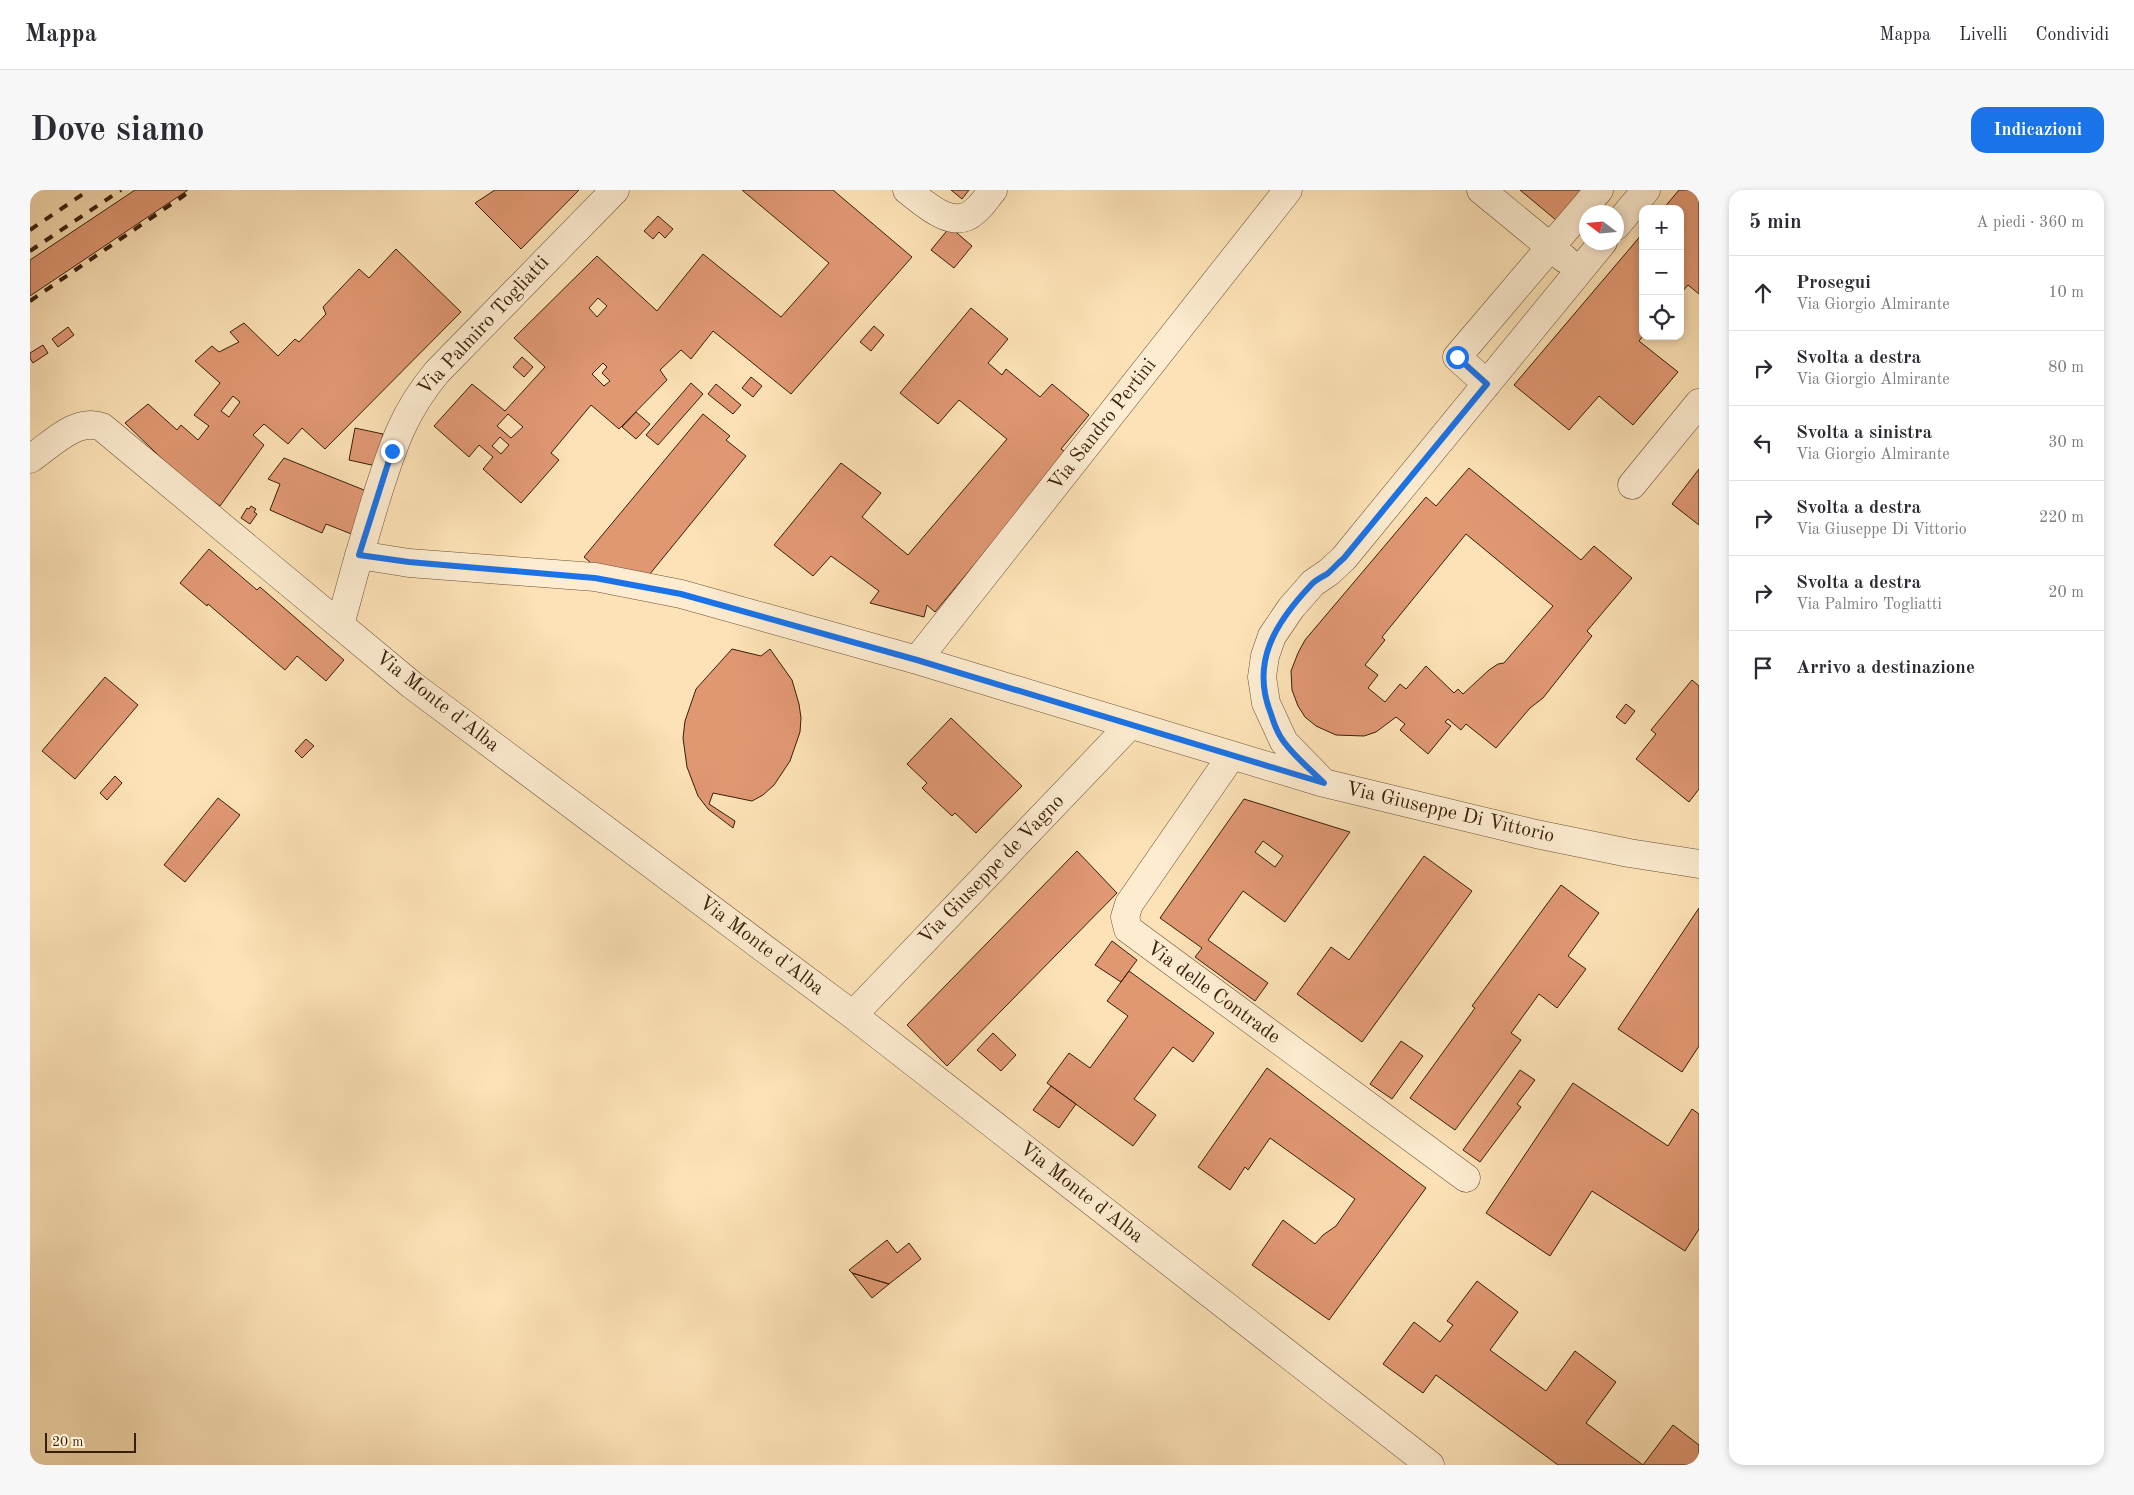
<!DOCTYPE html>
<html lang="it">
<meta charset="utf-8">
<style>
:root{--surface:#fff;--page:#f7f7f7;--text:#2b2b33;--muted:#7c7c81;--line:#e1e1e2;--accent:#1a73e8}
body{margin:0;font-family:"Old Standard TT",serif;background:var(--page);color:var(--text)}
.controls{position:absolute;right:15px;top:15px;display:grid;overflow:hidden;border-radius:10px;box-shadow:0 2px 8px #0003}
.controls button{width:45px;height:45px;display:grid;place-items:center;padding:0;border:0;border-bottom:1px solid var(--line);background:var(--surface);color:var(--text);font:25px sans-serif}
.compass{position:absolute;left:1549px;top:15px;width:45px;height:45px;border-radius:50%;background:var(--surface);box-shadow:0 2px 8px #0003;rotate:286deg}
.scale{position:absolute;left:15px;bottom:12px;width:91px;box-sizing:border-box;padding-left:5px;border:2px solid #391e08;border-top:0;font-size:14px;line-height:18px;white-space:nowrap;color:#391e08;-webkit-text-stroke:4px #fdecd0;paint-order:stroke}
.stop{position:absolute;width:15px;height:15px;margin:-11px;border:4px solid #1a73e8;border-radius:50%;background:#fff}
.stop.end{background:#1a73e8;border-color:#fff;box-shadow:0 1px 5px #0008}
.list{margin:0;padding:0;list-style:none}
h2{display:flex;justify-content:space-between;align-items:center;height:65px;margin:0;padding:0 20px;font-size:21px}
h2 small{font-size:16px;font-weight:400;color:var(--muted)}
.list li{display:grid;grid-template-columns:32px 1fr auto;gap:15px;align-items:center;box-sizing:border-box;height:75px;padding:0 20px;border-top:1px solid var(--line)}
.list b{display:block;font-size:19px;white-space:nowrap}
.list p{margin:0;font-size:16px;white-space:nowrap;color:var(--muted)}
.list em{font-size:16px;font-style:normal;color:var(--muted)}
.icon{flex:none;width:28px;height:28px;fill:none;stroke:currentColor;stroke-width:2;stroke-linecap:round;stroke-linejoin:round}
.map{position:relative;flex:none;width:1669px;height:1275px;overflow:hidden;border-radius:15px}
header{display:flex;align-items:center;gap:30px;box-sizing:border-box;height:70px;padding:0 25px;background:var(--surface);border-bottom:1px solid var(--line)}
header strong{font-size:24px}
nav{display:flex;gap:28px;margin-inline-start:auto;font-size:18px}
.intro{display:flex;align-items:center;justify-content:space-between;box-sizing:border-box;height:120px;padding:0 30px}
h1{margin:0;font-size:35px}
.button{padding:12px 22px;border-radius:15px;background:var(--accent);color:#fff;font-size:18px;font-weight:700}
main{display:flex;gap:30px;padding:0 30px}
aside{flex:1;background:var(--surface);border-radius:15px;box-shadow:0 2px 8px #0003}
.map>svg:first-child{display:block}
</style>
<header>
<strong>Mappa</strong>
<nav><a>Mappa</a><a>Livelli</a><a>Condividi</a></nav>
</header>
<div class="intro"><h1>Dove siamo</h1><a class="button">Indicazioni</a></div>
<main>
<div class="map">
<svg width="1669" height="1275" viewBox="0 0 1669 1275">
<rect width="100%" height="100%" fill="#fce2b6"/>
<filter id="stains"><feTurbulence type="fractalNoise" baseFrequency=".004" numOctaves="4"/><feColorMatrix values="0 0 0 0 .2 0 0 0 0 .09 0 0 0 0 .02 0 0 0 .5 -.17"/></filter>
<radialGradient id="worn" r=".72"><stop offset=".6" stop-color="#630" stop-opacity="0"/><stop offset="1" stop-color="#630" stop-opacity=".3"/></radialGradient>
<path fill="#e09873" stroke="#391e08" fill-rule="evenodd" d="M 105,0 L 158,0 L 0,106 L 0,70 Z
M 465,0 L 549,0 L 491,59 L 445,13 Z
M 712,0 L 803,0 L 882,67 L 761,204 L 683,141 L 661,169 L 651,160 L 630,180 L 637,190 L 589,239 L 561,215 L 521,263 L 529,270 L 491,313 L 453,279 L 463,267 L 449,255 L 439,267 L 404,236 L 442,194 L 475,221 L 515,177 L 484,148 L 567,66 L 627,121 L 673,64 L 751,127 L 799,73 ZM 568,108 L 577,116 L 567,127 L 559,118 ZM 573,173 L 577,177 L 572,183 L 580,191 L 574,196 L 562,184 ZM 478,224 L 493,237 L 481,248 L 467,236 ZM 470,247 L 479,255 L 471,264 L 462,256 Z
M 921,0 L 939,0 L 932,9 Z
M 1490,0 L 1551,0 L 1526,30 Z
M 1649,0 L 1669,0 L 1669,104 L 1658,95 L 1650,104 L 1650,19 L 1633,19 Z
M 628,26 L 643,39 L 635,48 L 629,42 L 623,49 L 614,41 Z
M 920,37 L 942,56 L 924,78 L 901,60 Z
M 1613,43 L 1613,146 L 1609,151 L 1648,182 L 1603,235 L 1569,206 L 1539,240 L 1484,195 Z
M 366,59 L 431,122 L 295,259 L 272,238 L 258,254 L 234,234 L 223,245 L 234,255 L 190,316 L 155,291 L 95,233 L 118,214 L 147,240 L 151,235 L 168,250 L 179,236 L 164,225 L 190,193 L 165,171 L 182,156 L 189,162 L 209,152 L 200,142 L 214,133 L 248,166 L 265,149 L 269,152 L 296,124 L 293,117 L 329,79 L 339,88 ZM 203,206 L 210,212 L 199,227 L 191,221 Z
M 941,118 L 978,149 L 958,173 L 972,185 L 976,179 L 1010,207 L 1022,194 L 1059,225 L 1031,259 L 1037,263 L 905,422 L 897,415 L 894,427 L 840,413 L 849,401 L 801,366 L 783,386 L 744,355 L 811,273 L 851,303 L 832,327 L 878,365 L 977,249 L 929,210 L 908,234 L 870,203 Z
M 844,136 L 854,145 L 841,161 L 830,152 Z
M 38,137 L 44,145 L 28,157 L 22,149 Z
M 13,155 L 18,163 L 3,173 L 0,168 L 0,163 Z
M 492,167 L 503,177 L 494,187 L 483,177 Z
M 721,187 L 732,196 L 723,207 L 712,198 Z
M 661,193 L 673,204 L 628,255 L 616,245 Z
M 686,194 L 711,215 L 703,224 L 678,204 Z
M 606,222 L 620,234 L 606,249 L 592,237 Z
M 673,224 L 700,246 L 696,250 L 716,266 L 619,385 L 567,378 L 554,367 Z
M 325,238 L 353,244 L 346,276 L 319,270 Z
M 254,268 L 339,302 L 324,345 L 296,334 L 292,343 L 240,320 L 250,294 L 238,289 Z
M 1439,278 L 1551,370 L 1564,356 L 1602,388 L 1557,441 L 1562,446 L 1513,508 L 1500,518 L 1466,558 L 1436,534 L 1431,540 L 1418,529 L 1415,532 L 1421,536 L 1398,564 L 1370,540 L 1375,534 L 1366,527 L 1346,542 L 1334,546 L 1306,545 L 1286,536 L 1275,527 L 1268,516 L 1262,500 L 1261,481 L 1268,463 L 1275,450 L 1396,307 L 1406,316 ZM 1436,344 L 1523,416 L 1474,473 L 1468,474 L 1459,480 L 1433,504 L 1428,499 L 1424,503 L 1396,476 L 1376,499 L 1370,494 L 1355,512 L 1338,498 L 1348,485 L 1335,475 L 1355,450 L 1352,447 Z
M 1669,279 L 1669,335 L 1642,314 Z
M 221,316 L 226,319 L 224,322 L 227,324 L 220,334 L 211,328 L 217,318 L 219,319 Z
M 179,359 L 227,400 L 230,397 L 314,470 L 296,491 L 267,466 L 255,480 L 178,414 L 177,416 L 150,393 Z
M 702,459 L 731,466 L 740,459 L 762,490 L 769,514 L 771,528 L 770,542 L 760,571 L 744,595 L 733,605 L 722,611 L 683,603 L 679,614 L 705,631 L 703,638 L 678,619 L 668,606 L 657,577 L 653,548 L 655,531 L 666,499 Z
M 75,487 L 108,515 L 45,589 L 12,561 Z
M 1662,490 L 1669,496 L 1669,599 L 1659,612 L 1606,569 L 1626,544 L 1621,540 Z
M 1596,514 L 1605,521 L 1595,534 L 1586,527 Z
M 921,528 L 992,596 L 946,643 L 925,623 L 922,626 L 892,598 L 897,593 L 877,574 Z
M 276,549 L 284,556 L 272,568 L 265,561 Z
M 85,586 L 92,593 L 77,610 L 70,603 Z
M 188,608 L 210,625 L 155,692 L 134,675 Z
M 1214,609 L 1320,642 L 1255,732 L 1213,701 L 1178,750 L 1238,793 L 1225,811 L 1165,767 L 1172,758 L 1130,728 ZM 1233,651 L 1253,666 L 1245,677 L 1225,662 Z
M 1047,661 L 1087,703 L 917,876 L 877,835 Z
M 1394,666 L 1442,701 L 1332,852 L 1267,804 L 1301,757 L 1319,770 Z
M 1531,695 L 1569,723 L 1538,766 L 1556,779 L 1527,818 L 1509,804 L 1481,843 L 1491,850 L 1425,940 L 1380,908 L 1445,818 L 1442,816 Z
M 1669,718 L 1669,856 L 1652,882 L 1588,839 Z
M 1082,751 L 1107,770 L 1091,792 L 1065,775 Z
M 1099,781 L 1184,843 L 1163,872 L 1143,857 L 1104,909 L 1126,925 L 1103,956 L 1017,893 L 1039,863 L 1060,878 L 1098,826 L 1077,811 Z
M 963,843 L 986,865 L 971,881 L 947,860 Z
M 1371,851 L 1393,866 L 1362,909 L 1340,894 Z
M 1237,878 L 1396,998 L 1299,1130 L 1222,1075 L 1253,1030 L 1285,1054 L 1293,1045 L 1306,1036 L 1325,1009 L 1240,948 L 1218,980 L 1215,977 L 1200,1000 L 1168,977 Z
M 1490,880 L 1505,890 L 1487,914 L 1491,917 L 1450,972 L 1433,960 Z
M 1543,893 L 1638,956 L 1662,919 L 1669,924 L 1669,1039 L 1655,1061 L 1562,1001 L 1520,1066 L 1456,1023 Z
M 1021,896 L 1046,914 L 1029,938 L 1003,920 Z
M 857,1050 L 867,1063 L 879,1053 L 891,1069 L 859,1094 L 822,1083 L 819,1080 Z
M 822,1083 L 832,1086 L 859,1094 L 842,1108 Z
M 1447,1091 L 1488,1122 L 1460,1160 L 1516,1201 L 1545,1161 L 1586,1192 L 1556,1233 L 1613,1275 L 1528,1275 L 1406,1185 L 1393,1203 L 1353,1174 L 1384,1132 L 1410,1152 L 1423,1135 L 1417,1131 Z
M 1643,1235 L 1669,1255 L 1669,1275 L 1613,1275 Z"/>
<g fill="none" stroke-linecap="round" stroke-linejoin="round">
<g stroke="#6a4f34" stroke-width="29">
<path id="minor" d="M 877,0 C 894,13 923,42 945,21 C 952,16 957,7 963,0
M 1451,0 L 1535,69
M 1586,36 L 1616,0
M 1457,194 L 1427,167 L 1569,0
M 0,269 C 21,255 46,227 72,237 L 382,495 L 823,825 L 1400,1275
M 1602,295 L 1669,213
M 329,365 L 379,373 L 565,387 L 651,404 L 887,470 L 1294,593 L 1506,644 L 1599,663 L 1669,674
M 310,435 C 321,393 333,351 346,309 C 362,259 372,224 407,182 L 585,0
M 887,470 L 1258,0
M 1202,565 L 1099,714 L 1095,727 L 1098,739 L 1436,988
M 1291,590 L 1254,552 L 1236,513 L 1232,487 L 1235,466 L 1242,446 L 1261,418 L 1283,393 L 1299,382 L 1314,368 L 1573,52
M 823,825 L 1100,535"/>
</g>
<use href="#minor" stroke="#fdecd0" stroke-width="28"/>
<path stroke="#391e08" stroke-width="4" stroke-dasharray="9 9" stroke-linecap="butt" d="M 0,40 L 59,0
M 0,61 L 91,0
M 0,111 L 162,0"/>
</g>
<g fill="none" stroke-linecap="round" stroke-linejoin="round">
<path stroke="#1a73e8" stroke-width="6" d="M 362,261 L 329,365 L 379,372 L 565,388 L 651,404 L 887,470 L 1294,593 C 1281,580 1265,567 1254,552 C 1248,544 1244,534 1241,524 C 1220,472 1246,432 1281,395 C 1285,390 1292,387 1297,384 C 1303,379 1308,373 1314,368 L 1457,194 L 1427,167"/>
</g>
<g text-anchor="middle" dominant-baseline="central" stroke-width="4" stroke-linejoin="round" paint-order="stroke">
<g font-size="20" fill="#391e08" stroke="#fdecd0">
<text transform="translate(454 136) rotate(-47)">Via Palmiro Togliatti</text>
<text transform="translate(1073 235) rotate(-52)">Via Sandro Pertini</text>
<text transform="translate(407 512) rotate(38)">Via Monte d'Alba</text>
<text transform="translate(1420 623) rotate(13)">Via Giuseppe Di Vittorio</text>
<text transform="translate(962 680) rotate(-46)">Via Giuseppe de Vagno</text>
<text transform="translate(731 756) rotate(37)">Via Monte d'Alba</text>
<text transform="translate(1183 803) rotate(36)">Via delle Contrade</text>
<text transform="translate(1051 1003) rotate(38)">Via Monte d'Alba</text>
</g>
</g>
<rect width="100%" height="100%" filter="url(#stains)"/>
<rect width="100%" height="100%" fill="url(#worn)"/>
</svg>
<div class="controls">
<button>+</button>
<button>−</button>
<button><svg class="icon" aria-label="locate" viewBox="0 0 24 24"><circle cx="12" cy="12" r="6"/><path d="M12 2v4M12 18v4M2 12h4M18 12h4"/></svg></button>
</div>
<svg class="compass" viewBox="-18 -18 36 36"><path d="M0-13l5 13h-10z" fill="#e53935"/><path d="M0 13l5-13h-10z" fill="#7c7c81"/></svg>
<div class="scale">20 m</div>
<div class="stop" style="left:1427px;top:167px"></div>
<div class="stop end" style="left:362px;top:261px"></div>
</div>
<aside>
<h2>5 min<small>A piedi · 360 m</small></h2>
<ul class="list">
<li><svg class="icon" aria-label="ahead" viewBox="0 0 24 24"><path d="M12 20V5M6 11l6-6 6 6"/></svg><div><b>Prosegui</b><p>Via Giorgio Almirante</p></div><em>10 m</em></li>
<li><svg class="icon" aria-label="right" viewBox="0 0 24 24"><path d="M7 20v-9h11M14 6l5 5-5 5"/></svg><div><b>Svolta a destra</b><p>Via Giorgio Almirante</p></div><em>80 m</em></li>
<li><svg class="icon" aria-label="left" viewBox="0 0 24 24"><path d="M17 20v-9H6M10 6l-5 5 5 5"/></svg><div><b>Svolta a sinistra</b><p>Via Giorgio Almirante</p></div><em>30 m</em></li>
<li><svg class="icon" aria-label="right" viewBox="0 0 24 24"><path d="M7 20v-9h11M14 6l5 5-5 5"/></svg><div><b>Svolta a destra</b><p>Via Giuseppe Di Vittorio</p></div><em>220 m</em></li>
<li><svg class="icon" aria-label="right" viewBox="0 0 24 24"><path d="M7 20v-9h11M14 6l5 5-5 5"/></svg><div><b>Svolta a destra</b><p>Via Palmiro Togliatti</p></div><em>20 m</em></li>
<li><svg class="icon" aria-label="arrive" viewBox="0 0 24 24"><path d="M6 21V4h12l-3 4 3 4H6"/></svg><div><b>Arrivo a destinazione</b></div></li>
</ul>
</aside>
</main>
